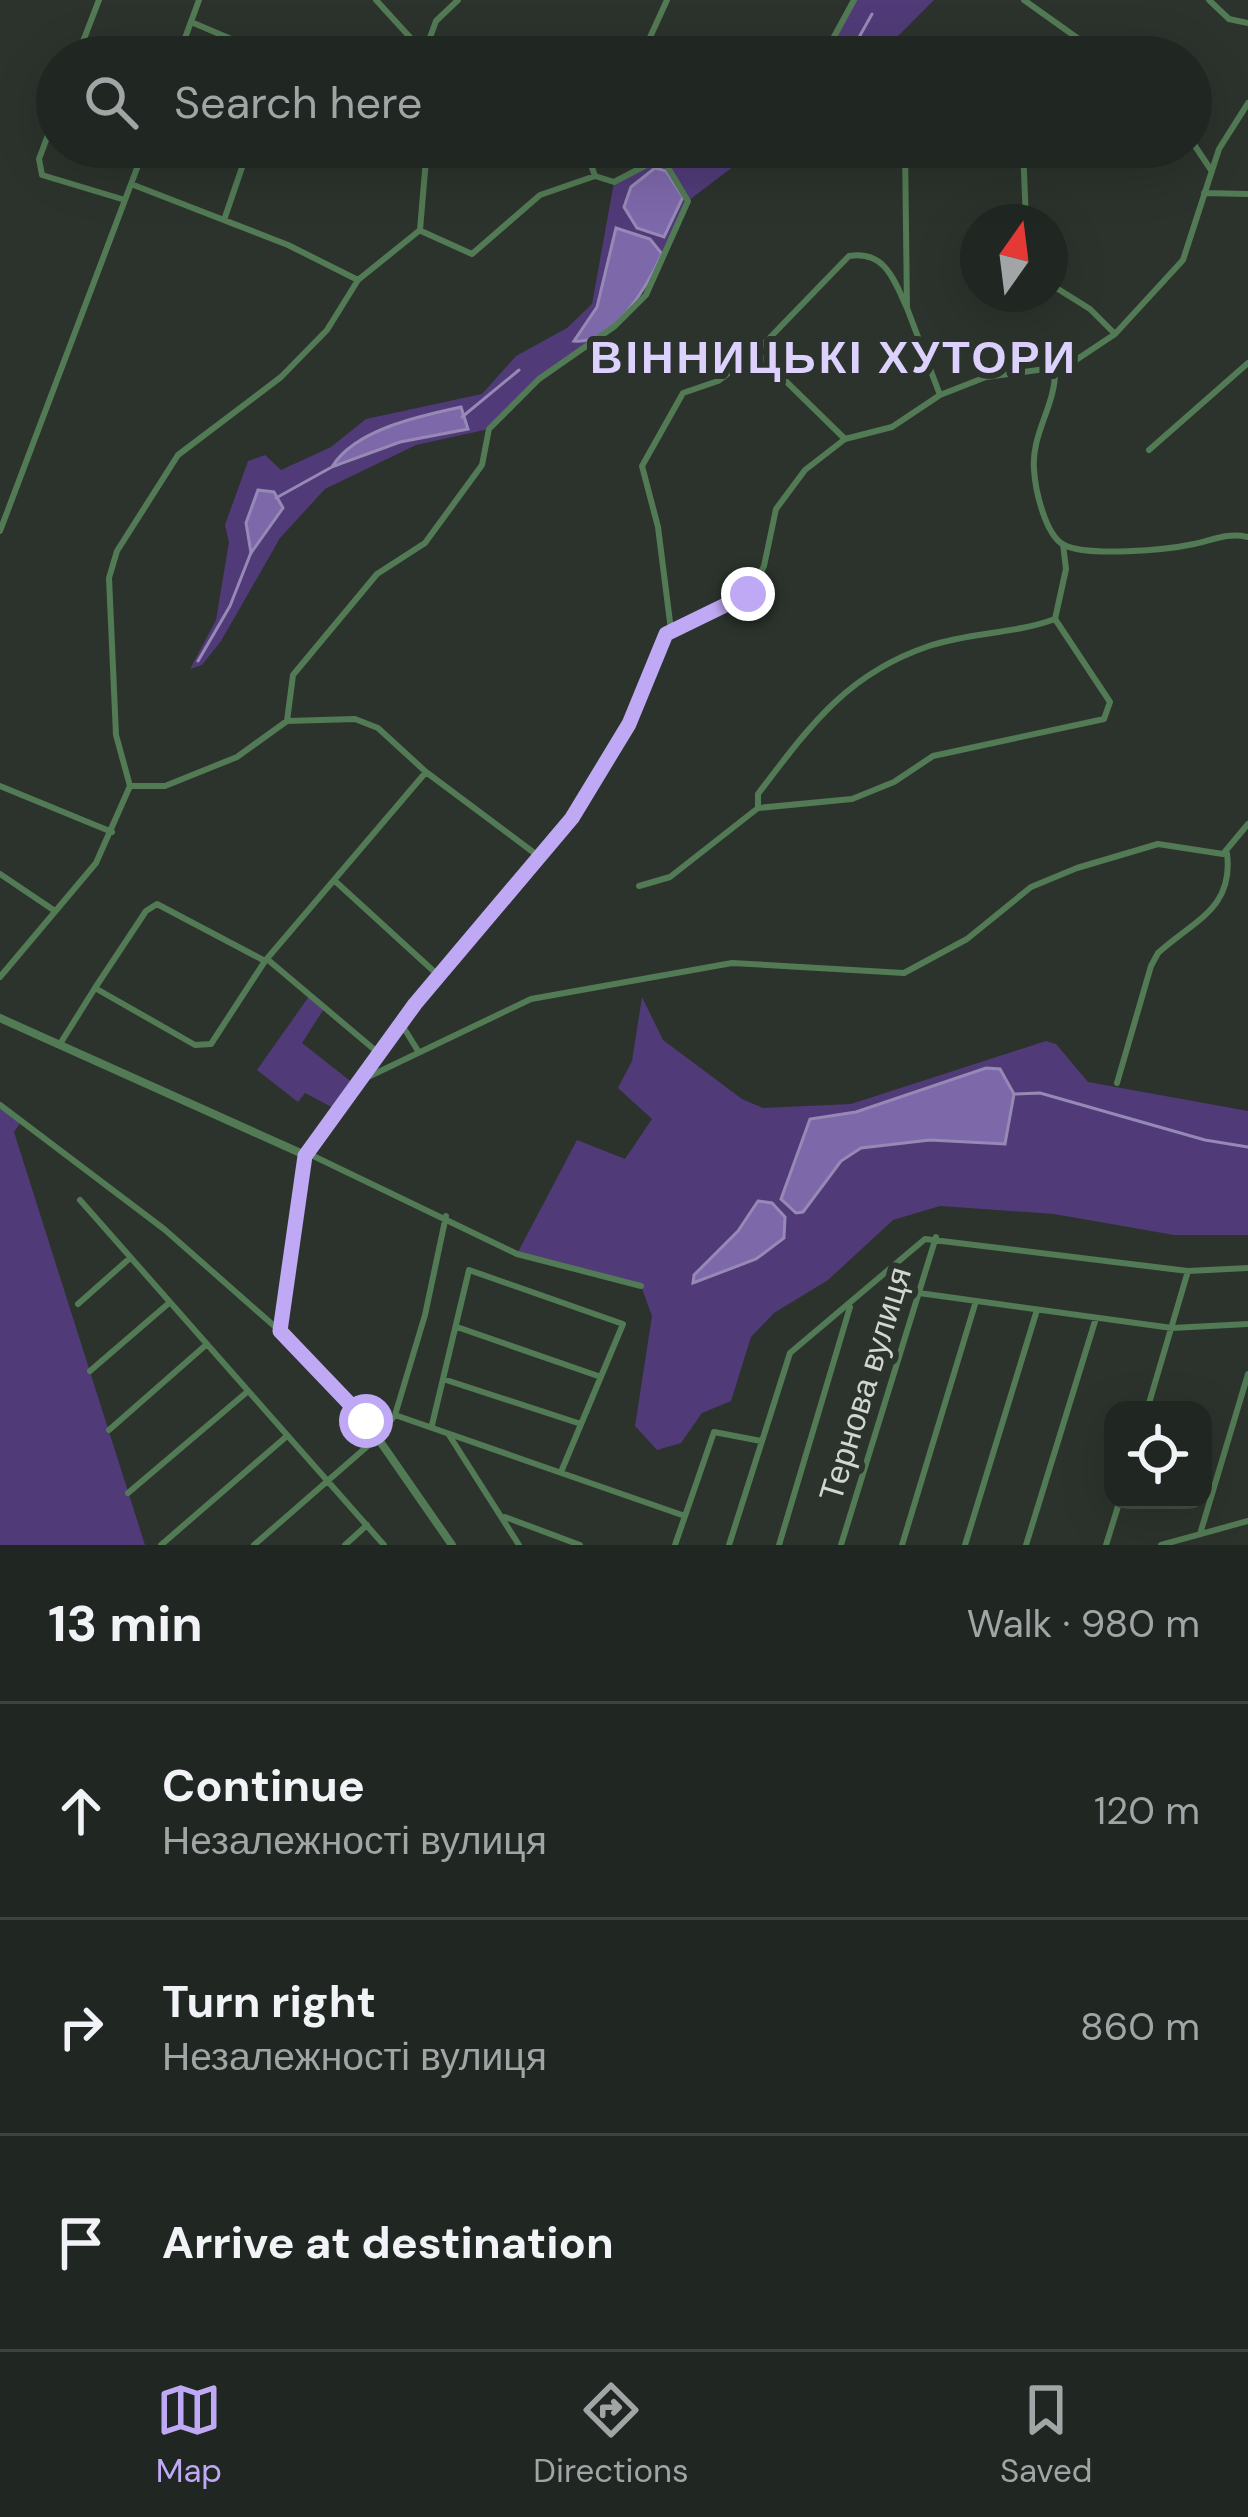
<!DOCTYPE html>
<meta charset="utf-8">
<style>
:root{--surface:#202621;--page:#282e2a;--text:#f1f3f6;--muted:#a2a5a5;--line:#3d433f;--accent:#bfa9f4}
body{margin:0;font-family:"DM Sans",sans-serif;background:var(--page);color:var(--text)}
.controls{position:absolute;right:36px;bottom:36px;display:grid;overflow:hidden;border-radius:24px;box-shadow:0 12px 48px #0002}
.controls button{width:108px;height:108px;display:grid;place-items:center;padding:0;border:0;border-bottom:3px solid var(--line);background:var(--surface);color:var(--text);font:60px sans-serif}
.compass{position:absolute;left:960px;top:204px;width:108px;height:108px;border-radius:50%;background:var(--surface);box-shadow:0 12px 48px #0002;rotate:14deg}
.stop{position:absolute;width:36px;height:36px;margin:-27px;border:9px solid #bfa9f4;border-radius:50%;background:#fff}
.stop.end{background:#bfa9f4;border-color:#fff;box-shadow:0 3px 12px #0008}
.list{margin:0;padding:0;list-style:none}
h2{display:flex;justify-content:space-between;align-items:center;height:156px;margin:0;padding:0 48px;font-size:51px}
h2 small{font-size:39px;font-weight:400;color:var(--muted)}
.list li{display:grid;grid-template-columns:78px 1fr auto;gap:36px;align-items:center;box-sizing:border-box;height:216px;padding:0 48px;border-top:3px solid var(--line)}
.list b{display:block;font-size:45px;white-space:nowrap}
.list p{margin:0;font-size:39px;white-space:nowrap;color:var(--muted)}
.list em{font-size:39px;font-style:normal;color:var(--muted)}
.icon{flex:none;width:66px;height:66px;fill:none;stroke:currentColor;stroke-width:2;stroke-linecap:round;stroke-linejoin:round}
.map{position:relative;flex:none;width:1248px;height:1545px;overflow:hidden}
.search{position:absolute;background:var(--surface);box-shadow:0 12px 48px #0002;left:36px;right:36px;top:36px;height:132px;display:flex;align-items:center;gap:30px;box-sizing:border-box;padding:0 42px;border-radius:66px;color:var(--muted);font-size:45px}
.sheet{height:804px;background:var(--surface)}
nav{display:flex;justify-content:space-around;align-items:center;box-sizing:border-box;height:168px;border-top:3px solid var(--line);background:var(--surface);font-size:33px;color:var(--muted)}
nav a{display:grid;justify-items:center;gap:6px}
nav .on{color:var(--accent)}
.map>svg:first-child{display:block}
</style>
<div class="map">
<svg width="1248" height="1545" viewBox="0 0 1248 1545">
<rect width="100%" height="100%" fill="#2b332c"/>
<path fill="#503b78" fill-rule="evenodd" d="M 854,0 L 934,0 L 898,36 L 895,57 L 823,57 Z
M 681,147 L 759,147 L 688,201 L 664,260 L 615,326 L 539,379 L 489,429 L 416,445 L 325,489 L 280,538 L 221,641 L 202,665 L 190,669 L 216,620 L 229,542 L 225,525 L 248,461 L 265,455 L 281,470 L 331,447 L 366,419 L 482,394 L 516,356 L 567,328 L 592,304 L 614,182 ZM 460,407 L 468,428 L 460,432 L 400,442 L 340,466 C 360,425 419,417 460,407 Z
M 310,995 L 325,1007 L 302,1043 L 358,1087 L 339,1111 L 305,1093 L 298,1102 L 257,1070 Z
M 642,997 L 663,1040 L 742,1099 L 763,1108 L 851,1104 L 1046,1041 L 1056,1044 L 1088,1082 L 1248,1111 L 1248,1235 L 1174,1235 L 1054,1214 L 940,1206 L 893,1220 L 828,1280 L 774,1313 L 751,1337 L 731,1401 L 702,1413 L 681,1443 L 657,1450 L 635,1426 L 652,1316 L 641,1286 L 517,1254 L 577,1140 L 625,1159 L 652,1119 L 618,1088 L 632,1061 Z
M 0,1105 L 23,1119 L 14,1132 L 145,1545 L 0,1545 Z"/>
<path fill="#7d68aa" stroke="#9689b6" stroke-width="3" d="M 655,168 L 666,171 L 683,197 L 664,237 L 637,228 L 624,207 L 631,187 Z
M 616,228 L 650,239 L 662,254 C 648,285 614,345 574,341 L 597,307 Z
M 461,407 L 468,429 L 400,442 L 332,467 C 354,430 419,416 461,407 Z
M 258,490 L 274,492 L 283,508 L 251,553 L 246,523 Z
M 986,1068 L 1000,1069 L 1014,1094 L 1005,1144 L 930,1140 L 861,1148 L 841,1161 L 803,1212 L 796,1213 L 781,1199 L 810,1119 L 856,1112 Z
M 758,1201 L 772,1203 L 785,1217 L 784,1238 L 756,1259 L 693,1283 L 694,1275 L 738,1231 Z"/>
<g fill="none" stroke-linecap="round" stroke-linejoin="round">
<path stroke="#9689b6" stroke-width="3" d="M 848,57 L 872,14
M 462,417 L 519,370
M 276,498 L 330,468
M 198,661 L 230,606 L 252,550
M 1015,1094 L 1040,1093 L 1205,1140 L 1248,1147"/>
<path stroke="#527a54" stroke-width="6" d="M 376,0 L 428,57
M 1024,0 L 1104,57
M 1209,0 L 1229,19 L 1248,23
M 191,22 L 274,57
M 425,51 L 436,21 L 458,0
M 77,57 L 99,0
M 178,57 L 199,0
M 641,57 L 667,0
M 823,57 L 854,0
M 57,111 L 39,159 L 42,175 L 125,200
M 1191,140 L 1211,170
M 594,147 L 590,162 L 595,176
M 905,147 L 907,308 L 940,395
M 1023,147 L 1026,222
M 131,184 L 288,245 L 358,280
M 1204,193 L 1248,194
M 224,220 L 249,147
M 421,231 L 472,254 L 540,195 L 595,176 L 614,182 L 681,147
M 1050,284 L 1090,309 L 1115,334
M 756,352 L 845,439
M 1055,370 C 1056,405 1031,434 1034,469 C 1035,489 1045,535 1064,545 C 1088,557 1166,550 1194,544 C 1213,540 1228,532 1248,537
M 1149,450 L 1248,363
M 0,531 L 145,147
M 671,630 L 658,527 L 642,466 L 683,393 L 718,381 L 756,352 L 849,256 C 885,250 894,280 907,308
M 287,721 L 293,675 L 377,574 L 425,543 L 482,465 L 489,429 L 539,379 L 615,326 L 646,295 L 688,201 L 661,156
M 0,786 L 112,832
M 130,786 L 116,735 L 109,578 L 117,551 L 178,455 L 281,377 L 327,330 L 358,280 L 420,230 L 427,147
M 758,808 L 758,794 C 809,727 846,674 929,646 C 970,632 1015,634 1055,619 L 1066,569 L 1063,544
M 0,874 L 55,911
M 335,881 L 439,976
M 639,886 L 670,877 L 758,808 L 852,799 L 894,782 L 933,756 L 1104,719 L 1110,702 L 1055,619
M 267,959 L 382,1056
M 0,977 L 96,863 L 130,786 L 165,786 L 237,757 L 287,721 L 355,719 L 378,728 L 426,772 L 537,855
M 95,988 L 146,911 L 157,904 L 265,961
M 402,1025 L 418,1051
M 60,1044 L 95,988 L 195,1045 L 211,1044 L 265,961 L 426,772
M 370,1076 L 531,999 L 732,963 L 904,973 L 967,939 L 1031,887 L 1077,868 L 1158,844 L 1223,854 L 1248,824
M 1117,1083 L 1151,966 L 1158,953 C 1194,920 1234,909 1227,853
M 0,1105 L 164,1229 L 280,1331
M 307,1153 L 517,1254 L 641,1286
M 305,1157 L 415,1003 L 572,818 L 629,724 L 666,634 L 692,618 L 731,605 L 753,588 L 764,566 L 776,509 L 805,470 L 845,439 L 892,427 L 940,395 L 986,377 L 1067,366 L 1115,334 L 1183,260 L 1219,149 L 1248,103
M 80,1200 L 384,1545
M 919,1293 L 1172,1328 L 1248,1324
M 78,1304 L 130,1258
M 457,1327 L 601,1377
M 90,1371 L 169,1303
M 443,1379 L 581,1424
M 1147,1410 L 1188,1271
M 395,1415 L 425,1315 L 446,1216
M 432,1425 L 469,1270 L 623,1324 L 561,1472
M 109,1430 L 207,1344
M 449,1435 L 519,1545
M 128,1493 L 247,1392
M 505,1517 L 580,1545
M 1200,1534 L 1248,1374
M 161,1545 L 287,1436
M 254,1545 L 378,1437 L 395,1415 L 685,1516
M 345,1545 L 367,1525
M 675,1545 L 714,1432 L 761,1441
M 729,1545 L 790,1353 L 925,1239 L 1188,1271 L 1248,1268
M 779,1545 L 850,1307
M 841,1545 L 936,1237
M 902,1545 L 976,1301
M 965,1545 L 1037,1310
M 1026,1545 L 1096,1318
M 1106,1545 L 1120,1500
M 1161,1545 L 1248,1521"/>
<path stroke="#527a54" stroke-width="8" d="M 0,1018 L 305,1155 L 280,1331 L 352,1401 L 452,1545"/>
</g>
<g fill="none" stroke-linecap="round" stroke-linejoin="round">
<path stroke="#bfa9f4" stroke-width="15" d="M 366,1421 L 280,1331 L 305,1156 L 415,1004 L 572,818 L 629,724 L 666,634 L 748,594"/>
</g>
<g text-anchor="middle" dominant-baseline="central" stroke-width="12" stroke-linejoin="round" paint-order="stroke">
<g font-size="33" fill="#d1d6d1" stroke="#2b332c">
<text transform="translate(865 1384) rotate(-73)">Тернова вулиця</text>
</g>
<g font-size="45" font-weight="bold" letter-spacing="3" fill="#ddd1fd" stroke="#2b332c">
<text x="834" y="357">ВІННИЦЬКІ ХУТОРИ</text>
</g>
</g>
</svg>
<div class="controls">
<button><svg class="icon" aria-label="locate" viewBox="0 0 24 24"><circle cx="12" cy="12" r="6"/><path d="M12 2v4M12 18v4M2 12h4M18 12h4"/></svg></button>
</div>
<svg class="compass" viewBox="-18 -18 36 36"><path d="M0-13l5 13h-10z" fill="#e53935"/><path d="M0 13l5-13h-10z" fill="#a2a5a5"/></svg>
<div class="stop" style="left:366px;top:1421px"></div>
<div class="stop end" style="left:748px;top:594px"></div>
<div class="search"><svg class="icon" aria-label="search" viewBox="0 0 24 24"><circle cx="10" cy="10" r="6"/><path d="M15 15l6 6"/></svg>Search here</div>
</div>
<section class="sheet">
<h2>13 min<small>Walk · 980 m</small></h2>
<ul class="list">
<li><svg class="icon" aria-label="ahead" viewBox="0 0 24 24"><path d="M12 20V5M6 11l6-6 6 6"/></svg><div><b>Continue</b><p>Незалежності вулиця</p></div><em>120 m</em></li>
<li><svg class="icon" aria-label="right" viewBox="0 0 24 24"><path d="M7 20v-9h11M14 6l5 5-5 5"/></svg><div><b>Turn right</b><p>Незалежності вулиця</p></div><em>860 m</em></li>
<li><svg class="icon" aria-label="arrive" viewBox="0 0 24 24"><path d="M6 21V4h12l-3 4 3 4H6"/></svg><div><b>Arrive at destination</b></div></li>
</ul>
</section>
<nav>
<a class="on"><svg class="icon" aria-label="map" viewBox="0 0 24 24"><path d="M3 6l6-2 6 2 6-2v14l-6 2-6-2-6 2zM9 4v14M15 6v14"/></svg>Map</a>
<a><svg class="icon" aria-label="directions" viewBox="0 0 24 24"><path d="M12 3l9 9-9 9-9-9zM9 14v-3h6M13 9l2 2-2 2"/></svg>Directions</a>
<a><svg class="icon" aria-label="saved" viewBox="0 0 24 24"><path d="M7 4h10v16l-5-4-5 4z"/></svg>Saved</a>
</nav>
